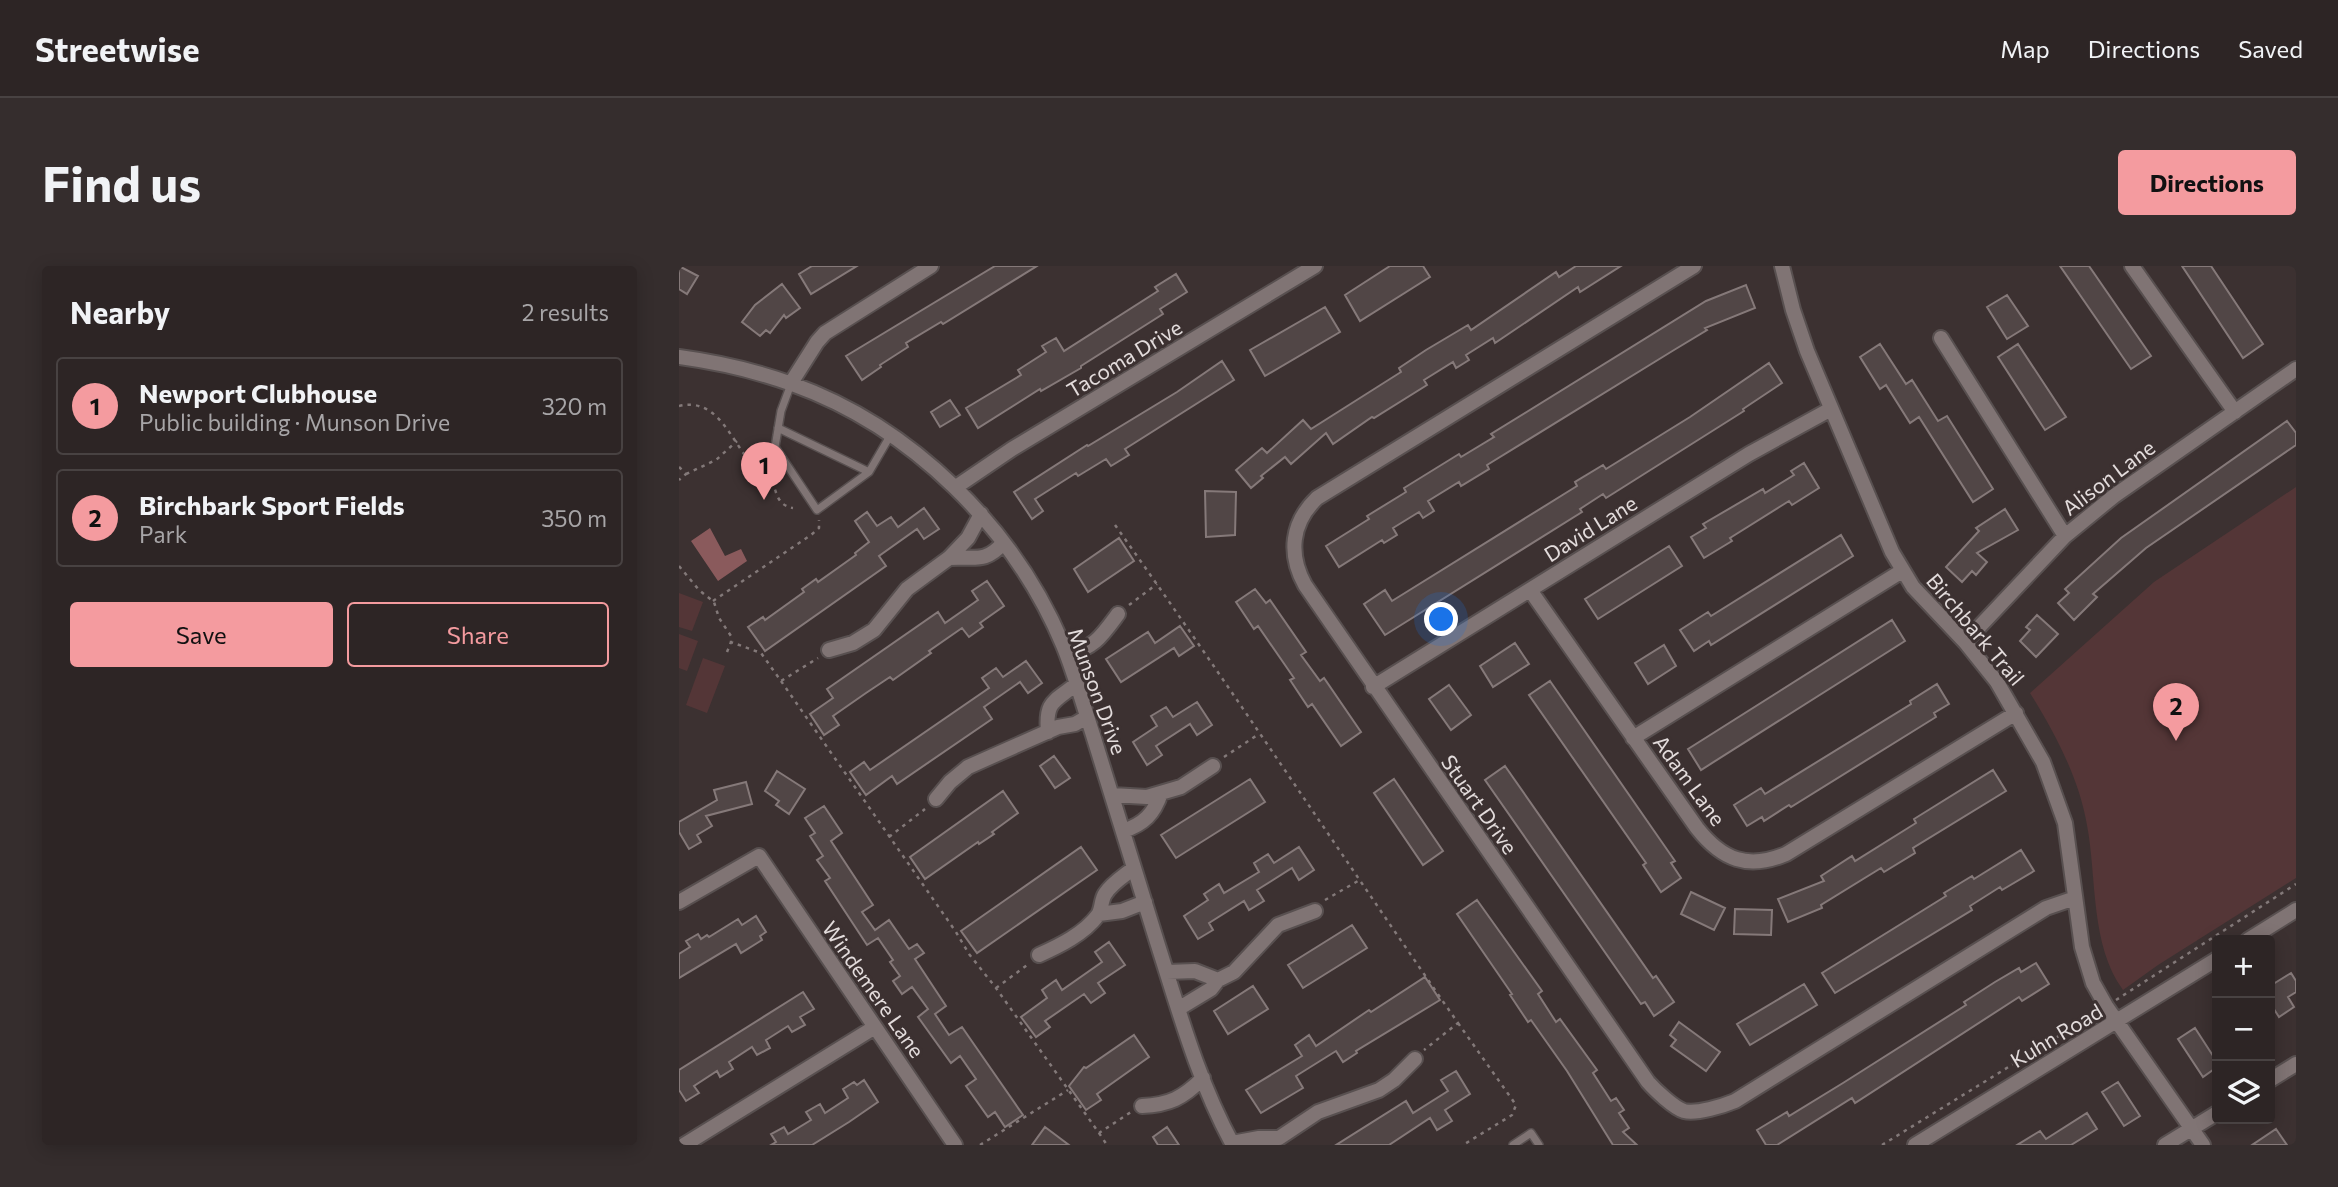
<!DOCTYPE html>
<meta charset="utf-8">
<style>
:root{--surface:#2d2525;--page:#352d2d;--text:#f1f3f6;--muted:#a7a5a7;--line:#484242;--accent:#f49b9f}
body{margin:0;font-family:Commissioner,sans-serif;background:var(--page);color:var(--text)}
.controls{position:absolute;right:21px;bottom:21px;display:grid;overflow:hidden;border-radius:7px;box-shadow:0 4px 18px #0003}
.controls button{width:63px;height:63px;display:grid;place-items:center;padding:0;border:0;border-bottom:2px solid var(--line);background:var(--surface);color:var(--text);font:35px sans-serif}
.you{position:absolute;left:763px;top:354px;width:24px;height:24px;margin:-18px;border:5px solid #fff;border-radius:50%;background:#1a73e8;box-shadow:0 0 0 10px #1a73e833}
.badge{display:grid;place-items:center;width:46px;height:46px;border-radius:50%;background:var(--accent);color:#111;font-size:23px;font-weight:700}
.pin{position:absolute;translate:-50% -58px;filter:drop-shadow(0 2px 4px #0008)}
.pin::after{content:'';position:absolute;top:37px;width:24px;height:21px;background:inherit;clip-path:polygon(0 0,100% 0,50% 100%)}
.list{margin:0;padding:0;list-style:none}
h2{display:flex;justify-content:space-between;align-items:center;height:91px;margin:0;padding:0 28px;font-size:30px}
h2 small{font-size:23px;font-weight:400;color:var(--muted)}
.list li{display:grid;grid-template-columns:46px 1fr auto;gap:21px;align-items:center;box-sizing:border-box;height:98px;margin:0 14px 14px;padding:0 14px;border:2px solid var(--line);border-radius:7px}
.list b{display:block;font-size:26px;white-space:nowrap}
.list p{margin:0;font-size:23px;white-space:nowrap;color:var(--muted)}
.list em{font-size:23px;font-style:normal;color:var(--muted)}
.actions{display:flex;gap:14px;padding:21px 28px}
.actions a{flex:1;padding:16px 0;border:2px solid var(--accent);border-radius:7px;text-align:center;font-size:24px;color:var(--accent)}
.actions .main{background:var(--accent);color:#111}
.icon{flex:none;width:38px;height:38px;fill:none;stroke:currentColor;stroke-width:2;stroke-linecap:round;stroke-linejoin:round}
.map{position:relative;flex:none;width:1617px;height:879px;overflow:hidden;border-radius:7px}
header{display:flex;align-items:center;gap:42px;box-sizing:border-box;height:98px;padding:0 35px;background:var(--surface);border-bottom:2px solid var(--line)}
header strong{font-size:33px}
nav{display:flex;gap:38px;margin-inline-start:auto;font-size:24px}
.intro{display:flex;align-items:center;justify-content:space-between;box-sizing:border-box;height:168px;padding:0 42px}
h1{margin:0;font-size:49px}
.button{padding:18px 32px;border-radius:7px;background:var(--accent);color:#111;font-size:24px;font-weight:700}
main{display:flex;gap:42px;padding:0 42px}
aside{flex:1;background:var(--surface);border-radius:7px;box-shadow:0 4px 18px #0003}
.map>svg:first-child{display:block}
</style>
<header>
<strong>Streetwise</strong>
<nav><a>Map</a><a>Directions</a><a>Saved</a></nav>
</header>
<div class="intro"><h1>Find us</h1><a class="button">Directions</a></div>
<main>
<aside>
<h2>Nearby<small>2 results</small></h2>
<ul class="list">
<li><span class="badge">1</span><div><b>Newport Clubhouse</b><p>Public building · Munson Drive</p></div><em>320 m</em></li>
<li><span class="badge">2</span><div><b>Birchbark Sport Fields</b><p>Park</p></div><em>350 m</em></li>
</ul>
<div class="actions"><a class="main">Save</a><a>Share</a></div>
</aside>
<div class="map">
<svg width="1617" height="879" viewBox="0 0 1617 879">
<rect width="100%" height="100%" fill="#3c3131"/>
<path fill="#543637" d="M 1617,221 L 1617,612 L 1479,699 L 1444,724 C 1411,679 1418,612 1408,559 C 1400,512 1376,467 1351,427 L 1475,316 Z
M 0,327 L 24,336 L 13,365 L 0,361 Z
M 0,368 L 19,375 L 8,405 L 0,402 Z
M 24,392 L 46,400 L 28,447 L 7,439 Z"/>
<path fill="#8a5a5c" d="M 31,262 L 46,290 L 62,283 L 68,295 L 39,315 L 12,275 Z"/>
<path fill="#514646" stroke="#857979" stroke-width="2" d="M 0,0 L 19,10 L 8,28 L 0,23 Z
M 133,0 L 178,0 L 132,28 L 120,8 Z
M 316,0 L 358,0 L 264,58 L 262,56 L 227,77 L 229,81 L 201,99 L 202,101 L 183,114 L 167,90 Z
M 711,0 L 744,0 L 751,11 L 681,55 L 666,29 Z
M 897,0 L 942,0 L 901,26 L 899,21 L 816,77 L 814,72 L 787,89 L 790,94 L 777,102 L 774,96 L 745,114 L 748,119 L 695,152 L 693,151 L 654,178 L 647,167 L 612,198 L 606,191 L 582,210 L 584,212 L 572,222 L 557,204 L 583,182 L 588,187 L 624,154 L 632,163 L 722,106 L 720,102 L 747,84 L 789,59 L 792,64 L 877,6 L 880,11 Z
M 1381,0 L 1410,0 L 1472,90 L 1452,103 Z
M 1503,0 L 1532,0 L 1584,78 L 1564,92 Z
M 497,8 L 508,26 L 481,43 L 484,48 L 402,100 L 402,102 L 362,125 L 361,123 L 299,162 L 287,142 L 342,109 L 339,104 L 367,86 L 363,80 L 377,72 L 385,85 L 479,25 L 476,21 Z
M 103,18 L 121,42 L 107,52 L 105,49 L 91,67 L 87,64 L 81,70 L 63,56 L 76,39 Z
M 1067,19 L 1076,42 L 1026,62 L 1028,64 L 995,84 L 808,199 L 810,203 L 782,220 L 780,216 L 749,235 L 755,245 L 744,252 L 740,246 L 714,262 L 718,269 L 705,277 L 703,274 L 660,301 L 647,280 L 690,253 L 688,250 L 727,226 L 725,222 L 780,188 L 782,191 L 815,171 L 812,168 L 1027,35 Z
M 1328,29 L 1349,60 L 1328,73 L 1308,41 Z
M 646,41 L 661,66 L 586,110 L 571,84 Z
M 1201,78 L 1227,118 L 1233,114 L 1259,155 L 1268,150 L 1314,223 L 1294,236 L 1240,151 L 1231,157 L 1207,119 L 1201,123 L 1181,91 Z
M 1339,78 L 1387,151 L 1366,164 L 1319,91 Z
M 543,95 L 555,114 L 446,183 L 450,189 L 432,200 L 427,193 L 399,210 L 397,207 L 356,233 L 364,245 L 353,253 L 335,226 L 408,179 L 409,180 L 498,126 Z
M 1090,97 L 1103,117 L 1064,143 L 1065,145 L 927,232 L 924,228 L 901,243 L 903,246 L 706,369 L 685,338 L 706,324 L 713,335 L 898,220 L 896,216 L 924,199 L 927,203 L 1011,151 Z
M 271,134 L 281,149 L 261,161 L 252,146 Z
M 1608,155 L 1617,167 L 1617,179 L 1467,282 L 1414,328 L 1418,331 L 1395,354 L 1379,337 L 1390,327 L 1386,323 L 1442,272 Z
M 1125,197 L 1140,222 L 1113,239 L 1110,235 L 1051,272 L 1053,275 L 1025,292 L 1012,271 L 1027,262 L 1024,258 L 1084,223 L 1086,227 L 1115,209 L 1112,205 Z
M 526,225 L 557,226 L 556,269 L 527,271 Z
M 245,242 L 260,263 L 245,273 L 238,263 L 200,290 L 207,300 L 86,385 L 69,361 L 84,351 L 86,354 L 125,326 L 123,323 L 137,313 L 139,316 L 177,289 L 176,287 L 190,276 L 176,255 L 188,246 L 198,260 L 212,251 L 219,261 Z
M 1326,243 L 1339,264 L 1298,287 L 1308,296 L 1297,309 L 1293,305 L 1283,316 L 1267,301 L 1300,265 L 1297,262 Z
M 1162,269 L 1174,290 L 1032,379 L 1030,375 L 1015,385 L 1001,364 L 1029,346 L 1032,350 Z
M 440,272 L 455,295 L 409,326 L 395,303 Z
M 990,280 L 1003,300 L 919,353 L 906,333 Z
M 308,315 L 325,340 L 301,357 L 304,361 L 290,371 L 283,362 L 250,385 L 252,387 L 214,414 L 211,411 L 187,427 L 154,450 L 160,459 L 145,469 L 131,448 L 154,432 L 148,423 L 259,346 L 266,357 L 299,334 L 293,325 Z
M 576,323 L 587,337 L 591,334 L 627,386 L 622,389 L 641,415 L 645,412 L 682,466 L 662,480 L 633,438 L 629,441 L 611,414 L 615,412 L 579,360 L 575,363 L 557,336 Z
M 1358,349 L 1379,368 L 1357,391 L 1341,375 L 1351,364 L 1347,361 Z
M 1213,354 L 1226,375 L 1022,504 L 1009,483 Z
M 501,360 L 515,380 L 500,390 L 495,382 L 442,416 L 427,393 L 469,366 L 476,377 Z
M 836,377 L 850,398 L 814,421 L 801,400 Z
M 985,379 L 997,400 L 969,418 L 956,397 Z
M 347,395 L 363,417 L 349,427 L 341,416 L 305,441 L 313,453 L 218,518 L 213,510 L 187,529 L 171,506 L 185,496 L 191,504 L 310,422 L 303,412 L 317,402 L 324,411 Z
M 871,415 L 996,595 L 992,597 L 1002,612 L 982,626 L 964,599 L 967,597 L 850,429 Z
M 1258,418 L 1270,438 L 1255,447 L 1257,451 L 1112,541 L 1110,539 L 1085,555 L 1083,551 L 1068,560 L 1055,539 L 1082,522 L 1086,528 L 1232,438 L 1231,435 Z
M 770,419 L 792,449 L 772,464 L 750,433 Z
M 518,436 L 533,459 L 518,469 L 511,458 L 477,480 L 483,489 L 468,499 L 454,476 L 478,460 L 472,450 L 487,441 L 494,451 Z
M 375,490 L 391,512 L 376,522 L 361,500 Z
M 826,500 L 974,712 L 977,710 L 995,736 L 975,750 L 966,736 L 962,738 L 806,514 Z
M 1314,504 L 1327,525 L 1234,582 L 1236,587 L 1205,606 L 1202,602 L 1142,639 L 1143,642 L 1109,656 L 1099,633 L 1145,615 L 1142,610 L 1173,590 L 1176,595 L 1237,557 L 1235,553 Z
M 98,505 L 126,523 L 110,548 L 97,539 L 100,535 L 86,525 Z
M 571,513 L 586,536 L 497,592 L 482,569 Z
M 715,513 L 764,585 L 744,599 L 695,527 Z
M 67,516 L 73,538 L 27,550 L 33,560 L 18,569 L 22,576 L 10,583 L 0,566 L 0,556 L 38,534 L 35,524 Z
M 324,525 L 339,547 L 313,566 L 315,568 L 300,578 L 299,576 L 246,613 L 231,591 Z
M 145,540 L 163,567 L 152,575 L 194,639 L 183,646 L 196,664 L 210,654 L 230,683 L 238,678 L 245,687 L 236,693 L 267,740 L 256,748 L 270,769 L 283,761 L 344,849 L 326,861 L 316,846 L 309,851 L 287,820 L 297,813 L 281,790 L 272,797 L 239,751 L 249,743 L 233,721 L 223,728 L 214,715 L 221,710 L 211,696 L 214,694 L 199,672 L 188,679 L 146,615 L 151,612 L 138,594 L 144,590 L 131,570 L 136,567 L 126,552 Z
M 402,581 L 418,604 L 298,687 L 282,665 Z
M 620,581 L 635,604 L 620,614 L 613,602 L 578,624 L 585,635 L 570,644 L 565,635 L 530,657 L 534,664 L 519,673 L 505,650 L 529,634 L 525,628 L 540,618 L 545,627 L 580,606 L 575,597 L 589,588 L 595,597 Z
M 1342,584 L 1355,605 L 1323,624 L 1321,621 L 1291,640 L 1293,644 L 1156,727 L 1143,707 L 1267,630 L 1265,627 L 1293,610 L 1295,613 Z
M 1012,626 L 1046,642 L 1035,664 L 1002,648 Z
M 798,634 L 863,725 L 859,728 L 877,756 L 881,753 L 918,804 L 914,807 L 932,835 L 937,832 L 945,844 L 940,847 L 950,862 L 944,866 L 958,879 L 934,879 L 888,805 L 852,754 L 849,756 L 831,729 L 833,728 L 778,648 Z
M 1056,643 L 1093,644 L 1092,669 L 1055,668 Z
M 77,650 L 87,666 L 81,670 L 83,674 L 62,687 L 57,678 L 0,712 L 0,688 L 11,681 L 7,675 L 19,668 L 22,673 L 28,669 L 30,671 L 59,653 L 63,659 Z
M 673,659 L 688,682 L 624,722 L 609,699 Z
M 430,676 L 446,699 L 419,717 L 426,727 L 412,737 L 405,728 L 366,755 L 371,761 L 357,771 L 342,751 L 368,732 L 363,724 L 377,714 L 383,724 L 423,696 L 416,686 Z
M 1357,697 L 1370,718 L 1343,735 L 1340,731 L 1176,837 L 1173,832 L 1098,879 L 1087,879 L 1078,864 L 1108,846 L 1110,850 L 1164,817 L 1287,739 L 1285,736 L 1316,716 L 1340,702 L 1342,706 Z
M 1612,707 L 1617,715 L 1617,726 L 1609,731 L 1615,741 L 1600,751 L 1591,737 L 1591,720 Z
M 746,711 L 761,734 L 677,785 L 678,787 L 664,796 L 657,785 L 617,810 L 624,822 L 582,847 L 567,824 L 623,790 L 616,779 L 630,769 L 637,780 L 690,744 L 692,746 Z
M 1125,718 L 1138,739 L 1071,779 L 1058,758 Z
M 574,720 L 589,743 L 549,768 L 535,745 Z
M 124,726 L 135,743 L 121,751 L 126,759 L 113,766 L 109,760 L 87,774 L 91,782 L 78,789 L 73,781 L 50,796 L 54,803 L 41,811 L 38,805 L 15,820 L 20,827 L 7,835 L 0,824 L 0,804 Z
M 1000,756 L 1041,786 L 1027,805 L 992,780 L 997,774 L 991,769 Z
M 1516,762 L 1538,796 L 1538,801 L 1524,811 L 1499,773 Z
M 455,769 L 470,791 L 418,828 L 422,834 L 407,844 L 390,820 L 405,801 L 407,802 Z
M 777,805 L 791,828 L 766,844 L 773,855 L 758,864 L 751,852 L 710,879 L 657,879 L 727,835 L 734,847 L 769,825 L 762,814 Z
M 185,814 L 199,836 L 170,856 L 133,879 L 92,879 L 97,876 L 92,868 L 105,861 L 109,868 L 132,854 L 127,846 L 141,838 L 146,847 L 169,832 L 164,823 L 175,816 L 178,819 Z
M 1439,816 L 1461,850 L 1445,860 L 1423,826 Z
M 1408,847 L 1418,863 L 1392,879 L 1338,879 L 1361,865 L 1367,873 Z
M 366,861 L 390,879 L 353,879 Z
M 488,861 L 500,879 L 479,879 L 474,871 Z
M 1597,863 L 1608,879 L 1573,879 Z"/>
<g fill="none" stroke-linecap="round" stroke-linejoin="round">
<g stroke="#585050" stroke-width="10">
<path id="lane" d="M 112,118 L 102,145 L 96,181 L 138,244 L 190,206 L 211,170
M 99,162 L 190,206
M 834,879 L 852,867 L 860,879"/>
</g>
<g stroke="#585050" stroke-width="18">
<path id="street" d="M 1015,0 L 638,232 C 612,257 609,288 626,319 L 969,816 C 976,824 995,842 1005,845 C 1018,848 1044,840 1056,835 L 1367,642 L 1396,632
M 1103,0 L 1114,44 L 1128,85 L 1213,286 L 1234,321 L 1286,376 L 1318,416 L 1364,496 L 1386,557 L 1403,681 L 1414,717 L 1427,740 L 1524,879
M 1453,0 L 1556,146
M 1262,72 L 1386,270
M 0,91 C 37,96 77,105 113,118 C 233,161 335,262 384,379 C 396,408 404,439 414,469 C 436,538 457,607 478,676 C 500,745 519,815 554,879
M 112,117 L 138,76 L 146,67 L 252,0
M 277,221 L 333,183 L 636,0
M 270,292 C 295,290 306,298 324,277
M 851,324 L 1018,562 C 1043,594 1069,604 1107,588 L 1337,447
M 1286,376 L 1386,270 L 1435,230 L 1617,103
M 150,384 L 174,377 L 195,364 L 228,323 L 270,292 L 289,272 L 302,248
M 388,389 C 416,381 422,371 439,348
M 694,421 L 1070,188 L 1152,143
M 369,466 C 366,434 376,436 397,418
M 954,472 L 1223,305
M 433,529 L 468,531 L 502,521 L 534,500
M 257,533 L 271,516 L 289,501 L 379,461 L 396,458 L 408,451
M 444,565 C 465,558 475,548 482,527
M 0,636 L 80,590 L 276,879
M 420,648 L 443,645 L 466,636
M 1569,674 L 1617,644
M 360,689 C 380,680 405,668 419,649 C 423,643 422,634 426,628 C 433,617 445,610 455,602
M 488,706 L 516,705 L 539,714 L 555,706 L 599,659 L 636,645
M 499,743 L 532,723 L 539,714
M 1591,814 L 1617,798
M 463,840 C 490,839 504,832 524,812
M 553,877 L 580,872 L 600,872 L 639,846 L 700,824 L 715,814 L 736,793
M 5,879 L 196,761
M 1236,879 L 1538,693
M 1486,879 L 1538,847"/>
</g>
<path stroke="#837979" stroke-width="2.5" stroke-dasharray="3.5 5" stroke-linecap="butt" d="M 0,140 C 34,132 48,164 65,188 C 72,197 84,199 90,209 C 98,221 95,239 114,242
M 0,201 L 7,208 L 0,214
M 7,208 L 37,194 L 58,175
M 436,259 C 553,423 664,592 779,757 L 745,784
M 0,300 L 20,324 L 35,336 L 40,352 L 52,370 L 52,376 L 82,387 L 102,415 L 139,392
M 34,335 L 132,269 L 140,262 L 140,254
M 450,339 L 478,318
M 48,386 L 52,376
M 102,415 L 277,666 L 290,688 L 317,722 L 420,867 L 452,846
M 545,491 L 580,468
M 210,571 L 246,543
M 646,634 L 679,615
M 317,722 L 351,697
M 1437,734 L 1617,618
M 779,757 L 837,839 L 833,849 L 784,879
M 420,867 L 428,879
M 301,879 L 389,824
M 1203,879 L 1417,747"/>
<use href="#lane" stroke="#807474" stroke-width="7"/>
<use href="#street" stroke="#807474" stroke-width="14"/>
</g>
<g text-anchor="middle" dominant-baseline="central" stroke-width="6" stroke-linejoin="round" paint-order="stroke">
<g font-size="21" fill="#e3dcdc" stroke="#3c3131">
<text transform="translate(445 92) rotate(-31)">Tacoma Drive</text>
<text transform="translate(1429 211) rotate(-37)">Alison Lane</text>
<text transform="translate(911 262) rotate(-32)">David Lane</text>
<text transform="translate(1297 363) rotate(50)">Birchbark Trail</text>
<text transform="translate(419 425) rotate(70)">Munson Drive</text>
<text transform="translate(1011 514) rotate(54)">Adam Lane</text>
<text transform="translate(801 538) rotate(55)">Stuart Drive</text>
<text transform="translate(195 723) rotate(55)">Windemere Lane</text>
<text transform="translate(1377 769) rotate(-31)">Kuhn Road</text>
</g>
</g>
</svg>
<div class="controls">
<button>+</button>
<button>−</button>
<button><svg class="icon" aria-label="layers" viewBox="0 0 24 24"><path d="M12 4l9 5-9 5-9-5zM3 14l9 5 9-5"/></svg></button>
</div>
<div class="you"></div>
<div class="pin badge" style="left:85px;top:234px">1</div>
<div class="pin badge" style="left:1497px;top:475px">2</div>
</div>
</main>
